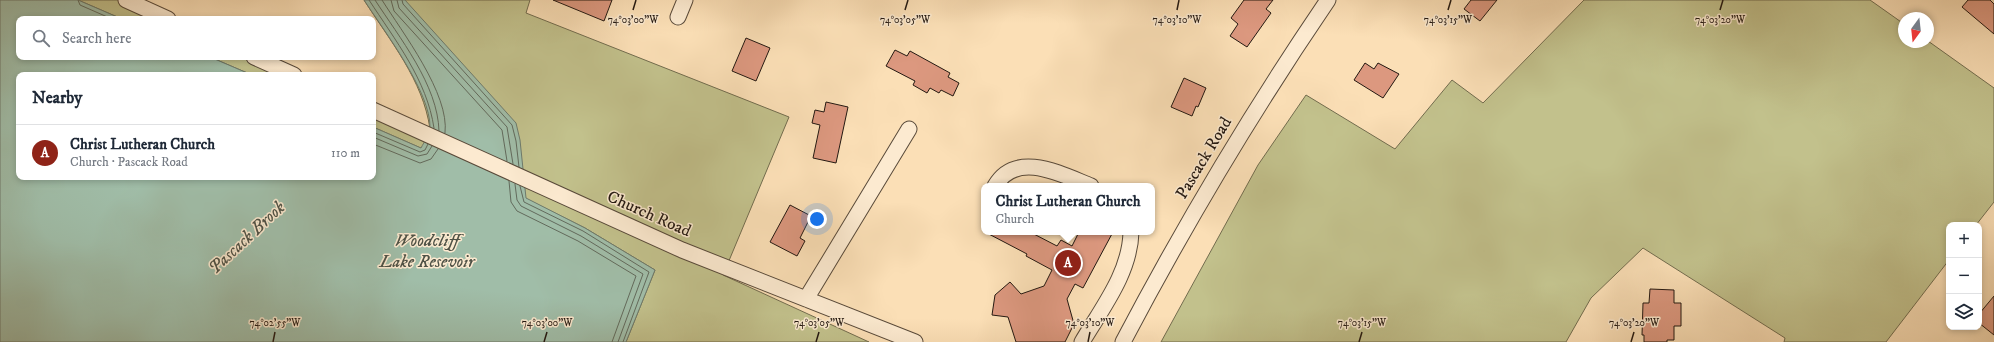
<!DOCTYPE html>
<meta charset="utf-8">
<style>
:root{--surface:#fff;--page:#f6f6f7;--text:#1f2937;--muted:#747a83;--line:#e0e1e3;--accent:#8f2418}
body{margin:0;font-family:"IM FELL DW Pica",serif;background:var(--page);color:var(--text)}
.controls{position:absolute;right:12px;bottom:12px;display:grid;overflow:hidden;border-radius:8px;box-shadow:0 2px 6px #0003}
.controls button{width:36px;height:36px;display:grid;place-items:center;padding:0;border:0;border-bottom:1px solid var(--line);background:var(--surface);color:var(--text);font:20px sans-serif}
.compass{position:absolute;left:1898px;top:12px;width:36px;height:36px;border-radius:50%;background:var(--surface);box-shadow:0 2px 6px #0003;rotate:195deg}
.you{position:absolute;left:817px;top:219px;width:14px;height:14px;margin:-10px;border:3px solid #fff;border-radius:50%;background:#1a73e8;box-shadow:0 0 0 6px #1a73e833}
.badge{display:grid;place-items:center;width:26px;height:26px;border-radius:50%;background:var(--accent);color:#fff;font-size:13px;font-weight:700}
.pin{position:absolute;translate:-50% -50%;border:2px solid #fff;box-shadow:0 1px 4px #0006}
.popup{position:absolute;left:981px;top:183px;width:174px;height:52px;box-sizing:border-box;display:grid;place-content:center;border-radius:8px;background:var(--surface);filter:drop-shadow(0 1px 3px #0005);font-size:13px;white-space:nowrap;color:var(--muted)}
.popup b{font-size:15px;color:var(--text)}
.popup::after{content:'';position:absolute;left:50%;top:100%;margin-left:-8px;border:8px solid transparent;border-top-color:var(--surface)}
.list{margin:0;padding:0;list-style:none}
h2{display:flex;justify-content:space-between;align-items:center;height:52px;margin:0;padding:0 16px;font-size:17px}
h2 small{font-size:13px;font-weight:400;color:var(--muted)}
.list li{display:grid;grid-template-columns:26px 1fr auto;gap:12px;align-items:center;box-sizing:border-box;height:56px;padding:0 16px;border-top:1px solid var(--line)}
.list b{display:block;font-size:15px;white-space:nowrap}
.list p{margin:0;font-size:13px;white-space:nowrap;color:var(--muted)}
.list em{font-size:13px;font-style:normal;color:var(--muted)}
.icon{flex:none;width:22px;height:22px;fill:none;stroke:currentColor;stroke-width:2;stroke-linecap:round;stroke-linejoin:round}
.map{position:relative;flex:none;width:1994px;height:342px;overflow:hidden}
.search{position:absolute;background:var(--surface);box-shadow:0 2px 6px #0003;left:16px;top:16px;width:360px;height:44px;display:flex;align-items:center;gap:10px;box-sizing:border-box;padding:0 14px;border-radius:8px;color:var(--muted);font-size:15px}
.panel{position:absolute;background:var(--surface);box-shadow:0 2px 6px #0003;left:16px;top:72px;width:360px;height:108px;border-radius:8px}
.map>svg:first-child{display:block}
</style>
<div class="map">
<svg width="1994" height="342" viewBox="0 0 1994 342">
<rect width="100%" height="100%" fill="#fbdfb6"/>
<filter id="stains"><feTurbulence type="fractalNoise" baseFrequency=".005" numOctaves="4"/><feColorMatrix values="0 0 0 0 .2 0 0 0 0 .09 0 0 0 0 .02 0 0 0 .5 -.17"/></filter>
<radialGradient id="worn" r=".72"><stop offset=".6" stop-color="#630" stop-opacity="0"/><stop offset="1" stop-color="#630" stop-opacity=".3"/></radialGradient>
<path fill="#c2c18c" stroke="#726c4e" d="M 78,0 L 126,0 L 168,19 L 122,19 Z
M 364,0 L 530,0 L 526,13 L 789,117 L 723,275 L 869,342 L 626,342 L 655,270 L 585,228 L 448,160 L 373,127 L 373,107 L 430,129 C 423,80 390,41 364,0 Z
M 1584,0 L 1870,0 L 1904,24 L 1904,42 L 1928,41 L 1994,88 L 1994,202 L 1976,225 L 1949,225 L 1949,260 L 1886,342 L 1784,342 L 1785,338 L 1643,248 L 1591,298 L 1566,342 L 1161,342 L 1258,165 L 1306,95 L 1395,149 L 1452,80 L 1483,103 Z
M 210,57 L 254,57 L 295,75 L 252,75 Z"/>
<path fill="#a0bda8" stroke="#6e7b6c" d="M 0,0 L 78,0 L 122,19 L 19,19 L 19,57 L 210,57 L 252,75 L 19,75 L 19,177 L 373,177 L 373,127 L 421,148 C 424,142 430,134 430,128 C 431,92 384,31 364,0 L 405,0 L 516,123 L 520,140 L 526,198 L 585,228 L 655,270 L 626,342 L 0,342 Z"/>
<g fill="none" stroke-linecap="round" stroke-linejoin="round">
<path stroke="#626a5c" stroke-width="1" d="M 78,0 L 80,5 L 112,19
M 369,0 C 395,40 427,80 434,128
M 375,0 C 399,37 438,85 439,131
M 382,0 C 402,32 450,94 445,133
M 391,0 L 394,11 L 502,130 L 507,161
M 397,0 L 399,8 L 507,127 L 513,164
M 402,0 L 403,4 L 512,125 L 516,141 L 519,167
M 373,132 L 420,152 L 425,150 L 428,144
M 373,137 L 418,156 L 427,154 L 432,146
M 373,144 L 420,163 L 431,159 L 438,149
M 509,181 L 511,202 L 517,211 L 578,241 L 636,276 L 612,342
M 515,184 L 517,200 L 521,206 L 581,236 L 643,274 L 618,342
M 520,186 L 524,202 L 583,231 L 649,272 L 623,342"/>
</g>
<path fill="#dc987f" stroke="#231811" d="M 553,0 L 612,0 L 604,21 Z
M 1244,0 L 1273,0 L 1266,9 L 1271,13 L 1247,47 L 1230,36 L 1238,24 L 1231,18 Z
M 1471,0 L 1497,0 L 1480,21 L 1464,9 Z
M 1968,0 L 1990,0 L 1994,4 L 1994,34 L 1962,7 Z
M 746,38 L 770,48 L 756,81 L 732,71 Z
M 895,50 L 907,56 L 910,51 L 950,73 L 948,77 L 959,83 L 953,96 L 941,90 L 939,93 L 930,88 L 927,93 L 913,85 L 915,81 L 886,66 Z
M 1365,63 L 1374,69 L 1378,63 L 1399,74 L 1383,98 L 1354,80 Z
M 1184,78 L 1206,88 L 1198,107 L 1196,106 L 1192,116 L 1171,107 Z
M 826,102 L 848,107 L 836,163 L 813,158 L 820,125 L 812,123 L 815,110 L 824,112 Z
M 790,205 L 811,216 L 800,238 L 805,241 L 797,256 L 770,242 Z
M 985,232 L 1030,232 L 1057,246 L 1061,240 L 1072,246 L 1079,232 L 1113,232 L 1083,288 L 1075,284 L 1067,299 L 1074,324 L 1065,342 L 1016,342 L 1008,317 L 992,315 L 995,295 L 1010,282 L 1021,294 L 1044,286 L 1052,270 L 1026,256 L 1027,254 Z
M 1650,289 L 1674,290 L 1674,303 L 1681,303 L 1681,326 L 1674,326 L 1674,340 L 1667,340 L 1667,342 L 1644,342 L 1644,335 L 1642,335 L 1643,303 L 1649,303 Z
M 1994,296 L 1994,335 L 1979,323 L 1979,314 Z"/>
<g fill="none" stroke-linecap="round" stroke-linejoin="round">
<g stroke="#594a3a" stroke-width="17">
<path id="minor" d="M 126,0 L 168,19
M 678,17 L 685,0
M 254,57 L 294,75
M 373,110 L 682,250 L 915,342
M 995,186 C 1016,150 1061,174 1091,186
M 806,299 L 909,129
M 1082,342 C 1102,308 1130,273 1131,232
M 1123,342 C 1185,224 1253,110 1328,0"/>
</g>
<use href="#minor" stroke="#fcead0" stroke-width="15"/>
</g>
<path fill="none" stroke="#231811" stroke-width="1.5" d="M 633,10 L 636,0M 905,10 L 908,0M 1177,10 L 1179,0M 1448,10 L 1451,0M 1720,10 L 1723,0M 273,342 L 275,332M 544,342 L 547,332M 816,342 L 819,332M 1088,342 L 1090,332M 1359,342 L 1362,332M 1631,342 L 1634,332"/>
<g text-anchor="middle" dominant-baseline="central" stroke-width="3" stroke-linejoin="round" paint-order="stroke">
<g font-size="17" fill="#231811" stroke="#fcead0">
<text transform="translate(1204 158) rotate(-59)">Pascack Road</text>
<text transform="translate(649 214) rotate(24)">Church Road</text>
</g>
<g font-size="18" font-style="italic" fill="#4f5246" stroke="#fcead0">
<text transform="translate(247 238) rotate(-43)">Pascack Brook</text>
<text x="427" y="241">Woodcliff<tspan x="427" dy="21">Lake Resevoir</tspan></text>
</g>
</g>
<g font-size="10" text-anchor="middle" fill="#231811" stroke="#fcead0" stroke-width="3" stroke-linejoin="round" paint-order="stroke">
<text x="633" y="23">74°03'00"W</text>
<text x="905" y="23">74°03'05"W</text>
<text x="1177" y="23">74°03'10"W</text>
<text x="1448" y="23">74°03'15"W</text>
<text x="1720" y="23">74°03'20"W</text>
<text x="275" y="326">74°02'55"W</text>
<text x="547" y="326">74°03'00"W</text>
<text x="819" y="326">74°03'05"W</text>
<text x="1090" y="326">74°03'10"W</text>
<text x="1362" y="326">74°03'15"W</text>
<text x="1634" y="326">74°03'20"W</text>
</g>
<rect width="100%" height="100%" filter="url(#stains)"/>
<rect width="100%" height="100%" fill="url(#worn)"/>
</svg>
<div class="controls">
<button>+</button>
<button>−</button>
<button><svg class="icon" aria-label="layers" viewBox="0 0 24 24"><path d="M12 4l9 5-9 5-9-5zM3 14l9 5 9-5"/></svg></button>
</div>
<svg class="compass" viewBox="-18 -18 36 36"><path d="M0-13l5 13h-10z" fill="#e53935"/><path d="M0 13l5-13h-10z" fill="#747a83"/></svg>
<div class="you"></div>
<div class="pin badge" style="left:1068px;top:263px">A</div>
<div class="popup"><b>Christ Lutheran Church</b>Church</div>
<div class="search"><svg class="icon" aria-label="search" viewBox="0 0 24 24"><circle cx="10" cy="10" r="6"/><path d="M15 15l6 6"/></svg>Search here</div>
<section class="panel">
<h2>Nearby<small></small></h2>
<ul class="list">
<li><span class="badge">A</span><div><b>Christ Lutheran Church</b><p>Church · Pascack Road</p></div><em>110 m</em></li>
</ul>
</section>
</div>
